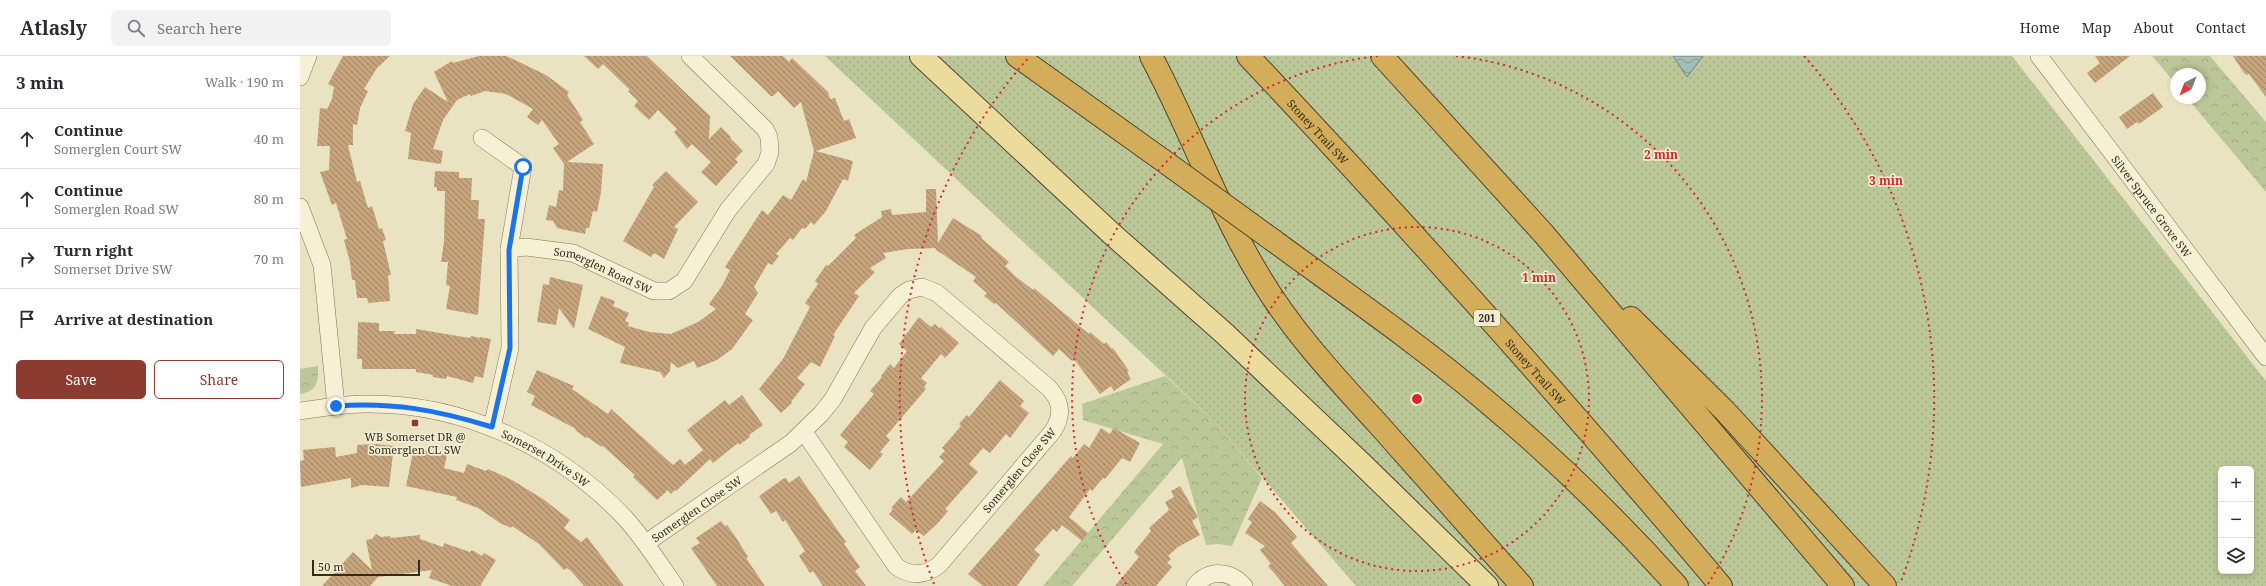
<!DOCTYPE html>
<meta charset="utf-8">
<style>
:root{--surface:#fff;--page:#f2f2f3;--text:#2b2b33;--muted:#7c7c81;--line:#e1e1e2;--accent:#8c3b30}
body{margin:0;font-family:"Noto Serif",serif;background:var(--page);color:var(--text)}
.controls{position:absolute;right:12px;bottom:12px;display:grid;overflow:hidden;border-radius:6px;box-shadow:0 2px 6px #0003}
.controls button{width:36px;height:36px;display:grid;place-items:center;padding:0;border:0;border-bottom:1px solid var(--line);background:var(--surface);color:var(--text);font:20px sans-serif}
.compass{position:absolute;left:1870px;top:12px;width:36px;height:36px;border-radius:50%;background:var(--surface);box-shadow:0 2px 6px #0003;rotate:222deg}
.scale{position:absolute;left:12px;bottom:10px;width:108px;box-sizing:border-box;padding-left:4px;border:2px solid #332b1e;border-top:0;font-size:11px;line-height:14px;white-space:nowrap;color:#332b1e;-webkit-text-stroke:3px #f2edd1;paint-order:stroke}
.stop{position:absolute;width:12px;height:12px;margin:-9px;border:3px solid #1a73e8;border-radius:50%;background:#fff}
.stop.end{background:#1a73e8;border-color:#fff;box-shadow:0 1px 4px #0008}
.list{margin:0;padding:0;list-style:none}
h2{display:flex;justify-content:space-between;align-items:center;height:52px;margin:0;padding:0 16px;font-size:17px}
h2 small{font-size:13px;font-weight:400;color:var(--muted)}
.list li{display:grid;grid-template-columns:26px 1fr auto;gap:12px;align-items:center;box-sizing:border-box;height:60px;padding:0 16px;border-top:1px solid var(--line)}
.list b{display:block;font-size:15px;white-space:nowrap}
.list p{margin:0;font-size:13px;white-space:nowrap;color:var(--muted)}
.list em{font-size:13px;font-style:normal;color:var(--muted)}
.actions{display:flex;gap:8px;padding:12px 16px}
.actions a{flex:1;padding:9px 0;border:1px solid var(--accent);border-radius:6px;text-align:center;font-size:14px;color:var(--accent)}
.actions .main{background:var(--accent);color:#fff}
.icon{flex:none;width:22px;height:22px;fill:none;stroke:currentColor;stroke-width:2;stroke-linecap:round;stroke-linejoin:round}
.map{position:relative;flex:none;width:1966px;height:530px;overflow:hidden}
header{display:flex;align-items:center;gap:24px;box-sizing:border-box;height:56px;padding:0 20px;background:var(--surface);border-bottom:1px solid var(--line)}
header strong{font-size:19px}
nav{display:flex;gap:22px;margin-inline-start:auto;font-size:14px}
.search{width:280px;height:36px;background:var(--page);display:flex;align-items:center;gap:10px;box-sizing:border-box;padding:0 14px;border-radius:6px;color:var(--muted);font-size:15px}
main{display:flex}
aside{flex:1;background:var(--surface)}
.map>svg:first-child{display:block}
</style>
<header>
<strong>Atlasly</strong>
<div class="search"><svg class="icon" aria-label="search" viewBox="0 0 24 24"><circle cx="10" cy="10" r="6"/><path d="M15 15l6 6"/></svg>Search here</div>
<nav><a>Home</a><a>Map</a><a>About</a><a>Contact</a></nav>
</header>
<main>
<aside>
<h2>3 min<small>Walk · 190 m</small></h2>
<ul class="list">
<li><svg class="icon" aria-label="ahead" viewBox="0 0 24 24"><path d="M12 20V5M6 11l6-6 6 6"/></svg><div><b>Continue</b><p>Somerglen Court SW</p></div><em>40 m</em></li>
<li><svg class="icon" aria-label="ahead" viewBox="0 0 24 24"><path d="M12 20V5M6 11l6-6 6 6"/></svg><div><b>Continue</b><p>Somerglen Road SW</p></div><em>80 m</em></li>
<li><svg class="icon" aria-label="right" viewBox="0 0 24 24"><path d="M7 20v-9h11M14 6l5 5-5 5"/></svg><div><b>Turn right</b><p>Somerset Drive SW</p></div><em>70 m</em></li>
<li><svg class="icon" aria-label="arrive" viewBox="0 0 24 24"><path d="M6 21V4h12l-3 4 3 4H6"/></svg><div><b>Arrive at destination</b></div></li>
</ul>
<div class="actions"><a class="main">Save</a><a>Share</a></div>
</aside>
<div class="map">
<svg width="1966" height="530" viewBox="0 0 1966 530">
<defs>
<pattern id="grass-dots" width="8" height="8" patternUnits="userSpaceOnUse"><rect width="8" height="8" fill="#bbc797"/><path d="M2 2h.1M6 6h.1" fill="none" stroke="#a1ab82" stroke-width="1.8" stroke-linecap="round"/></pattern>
<pattern id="park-crowns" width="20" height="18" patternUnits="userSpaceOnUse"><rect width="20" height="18" fill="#bbc797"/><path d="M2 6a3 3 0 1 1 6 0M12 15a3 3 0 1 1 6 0" fill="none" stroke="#a1ab82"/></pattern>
<pattern id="water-waves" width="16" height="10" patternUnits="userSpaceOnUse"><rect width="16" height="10" fill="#a4bdb9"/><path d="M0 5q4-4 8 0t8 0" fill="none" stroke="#869a96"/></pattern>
<pattern id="building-back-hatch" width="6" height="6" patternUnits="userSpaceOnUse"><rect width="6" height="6" fill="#c5a37b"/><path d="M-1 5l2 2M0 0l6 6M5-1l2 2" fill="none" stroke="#a18564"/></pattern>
</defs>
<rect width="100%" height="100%" fill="#eae3c2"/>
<path fill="url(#grass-dots)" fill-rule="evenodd" d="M 525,0 L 1712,0 L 1966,325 L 1966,530 L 1056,530 L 912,363 ZM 1921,413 L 1951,413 L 1951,515 L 1921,515 Z"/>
<path fill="url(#park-crowns)" d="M 1852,0 L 1910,0 L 1966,66 L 1966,136 L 1887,42 L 1900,42 L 1900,18 L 1876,18 L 1876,28 Z
M 18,310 C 18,326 18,335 0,338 L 0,313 Z
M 865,320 L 912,363 L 962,422 L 932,490 L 918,488 L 906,489 L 882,402 L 772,530 L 743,530 L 863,388 L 783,364 L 782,348 Z"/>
<path fill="url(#water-waves)" stroke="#6c8a86" d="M 1373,0 L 1403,0 L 1387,21 Z"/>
<path fill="url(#building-back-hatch)" d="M 43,0 L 90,0 L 77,12 L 64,33 L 68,35 L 60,52 L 57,69 L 53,68 L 53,89 L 48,89 L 57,126 L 60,125 L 68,152 L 72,150 L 79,173 L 82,172 L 86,184 L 83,185 L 91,219 L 88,219 L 90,245 L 68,247 L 67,242 L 57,242 L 55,224 L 52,224 L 50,206 L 44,184 L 47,183 L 36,147 L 32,149 L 20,116 L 29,114 L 30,90 L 17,90 L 20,52 L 27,53 L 32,43 L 34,31 L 28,28 Z
M 179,0 L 206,0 L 213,3 L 246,19 L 269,36 L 267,39 L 283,64 L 280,66 L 294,88 L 267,106 L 303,108 L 301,136 L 297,156 L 293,155 L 289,172 L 286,172 L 285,178 L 257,172 L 253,165 L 246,164 L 249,149 L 256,151 L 259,134 L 263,135 L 264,108 L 253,92 L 259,88 L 242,64 L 238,69 L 227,61 L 233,53 L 206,38 L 185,35 L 171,40 L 170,38 L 157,44 L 143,64 L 133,93 L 143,95 L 141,108 L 108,103 L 111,77 L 105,75 L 113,48 L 125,31 L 148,46 L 134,16 L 152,5 L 153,7 Z
M 284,0 L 347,0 L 410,60 L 409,83 L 421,71 L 431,81 L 430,82 L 443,95 L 435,103 L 438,106 L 416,130 L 401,116 L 411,106 L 392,88 L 387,93 L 374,76 L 377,73 L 358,54 L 349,64 L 334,50 L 338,45 L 328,35 L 330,34 L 303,8 L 298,13 Z
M 430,0 L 483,0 L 489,6 L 492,2 L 528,36 L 530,43 L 535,42 L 544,65 L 549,63 L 556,82 L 516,95 L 553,105 L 548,125 L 543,123 L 526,155 L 514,169 L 511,166 L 505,173 L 502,172 L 493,184 L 490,182 L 476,198 L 479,200 L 472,209 L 468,207 L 454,231 L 458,237 L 445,258 L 453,264 L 432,293 L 417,304 L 397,312 L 394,305 L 378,312 L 371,306 L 370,315 L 364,322 L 360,316 L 320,307 L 325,291 L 288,273 L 301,240 L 315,245 L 313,250 L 329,257 L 325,265 L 329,267 L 328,270 L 349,276 L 371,278 L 398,266 L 416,253 L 409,248 L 422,230 L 430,214 L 425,211 L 462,154 L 468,159 L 483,139 L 491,144 L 503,123 L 506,126 L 514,95 L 501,46 L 494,52 L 478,35 L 473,40 L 471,40 Z
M 1795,0 L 1830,0 L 1795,27 L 1787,17 L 1800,7 Z
M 1933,0 L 1966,0 L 1966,41 L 1949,18 L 1947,19 L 1944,17 Z
M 1853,37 L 1863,51 L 1839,68 L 1837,66 L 1827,73 L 1819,61 Z
M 135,115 L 159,116 L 159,122 L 172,122 L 171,144 L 179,144 L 178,163 L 185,163 L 178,259 L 146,253 L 150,230 L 146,229 L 148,206 L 141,206 L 144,186 L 145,135 L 137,135 L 137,131 L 134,131 Z
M 366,115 L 398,146 L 374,171 L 378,173 L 364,203 L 354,197 L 351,201 L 323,185 L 354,131 L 352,129 Z
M 626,133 L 636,133 L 638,187 L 653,162 L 682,180 L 681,182 L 709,206 L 705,210 L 715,220 L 733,234 L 734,232 L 783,273 L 789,278 L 790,276 L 804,288 L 806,286 L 812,293 L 813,292 L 829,315 L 827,316 L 831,323 L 814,335 L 811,330 L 800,338 L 774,303 L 772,305 L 759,293 L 753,300 L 696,247 L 694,248 L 684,240 L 687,237 L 673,225 L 676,221 L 635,193 L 636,192 L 608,193 L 583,197 L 586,202 L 570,212 L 575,216 L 554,237 L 559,240 L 533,279 L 535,280 L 520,311 L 511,306 L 497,322 L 505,328 L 491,346 L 492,347 L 481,357 L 459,333 L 483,303 L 510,251 L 505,247 L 518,228 L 515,225 L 526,209 L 528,210 L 556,182 L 554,179 L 582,161 L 581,155 L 591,153 L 592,159 L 626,156 Z
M 250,221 L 283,229 L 274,273 L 259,252 L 256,269 L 237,266 L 243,228 L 249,229 Z
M 619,261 L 631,271 L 635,268 L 639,272 L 641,271 L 659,287 L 645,302 L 641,298 L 621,322 L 627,327 L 624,331 L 626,333 L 586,380 L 590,384 L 580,396 L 583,398 L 570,414 L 544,391 L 548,386 L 540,379 L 574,338 L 570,335 L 582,321 L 581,320 L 590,308 L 594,312 L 607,295 L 599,288 Z
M 58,266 L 79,267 L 79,275 L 95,275 L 94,278 L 116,278 L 116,273 L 170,282 L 171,280 L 180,282 L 180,281 L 191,283 L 183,322 L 175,320 L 173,327 L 147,320 L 146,323 L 133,321 L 133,319 L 116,316 L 116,313 L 62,313 L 62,303 L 57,303 Z
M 237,314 L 274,330 L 272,333 L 308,358 L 311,353 L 373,409 L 380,403 L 385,409 L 403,394 L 387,374 L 425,344 L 429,349 L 442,339 L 463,369 L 449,379 L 450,381 L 439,389 L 438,387 L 413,407 L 410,403 L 376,435 L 375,434 L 371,438 L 368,434 L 357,444 L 333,421 L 335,419 L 303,390 L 302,391 L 287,381 L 286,382 L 275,374 L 276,373 L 231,349 L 235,340 L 227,336 Z
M 700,324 L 724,345 L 720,350 L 729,357 L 710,382 L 706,378 L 690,397 L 683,392 L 669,408 L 678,416 L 645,453 L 648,455 L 638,467 L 624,480 L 616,474 L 612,478 L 589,458 L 593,453 L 591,452 L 601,441 L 606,446 L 644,405 L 639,401 L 645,395 L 642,392 L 661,370 L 659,368 L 667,359 L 669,361 Z
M 801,372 L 810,378 L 813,373 L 817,374 L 840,387 L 830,406 L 822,402 L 805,423 L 803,422 L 792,435 L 790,433 L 769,461 L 788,477 L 782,485 L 762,469 L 757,476 L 753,473 L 734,494 L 740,499 L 717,530 L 683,530 L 668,518 L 771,400 L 773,402 L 784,388 L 789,392 Z
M 76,388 L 94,390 L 89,431 L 62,429 L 51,432 L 51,422 L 1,431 L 0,405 L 4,404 L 3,394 L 35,391 L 36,401 L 57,397 L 57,389 Z
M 114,392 L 147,399 L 144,412 L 164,417 L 167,408 L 186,415 L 188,413 L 212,424 L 243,443 L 270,464 L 264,472 L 281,486 L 287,481 L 324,530 L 284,530 L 271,515 L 267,512 L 264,514 L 239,488 L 212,470 L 211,472 L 200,467 L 178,452 L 156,444 L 157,441 L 106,430 Z
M 499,420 L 546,486 L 544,488 L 560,511 L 555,515 L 566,530 L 523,530 L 513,515 L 510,517 L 499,500 L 505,495 L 485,464 L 483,466 L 476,455 L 471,458 L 459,440 L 483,423 L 486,422 L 489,427 Z
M 880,430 L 898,461 L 892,465 L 900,479 L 878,491 L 868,500 L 871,503 L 867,507 L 872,511 L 856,530 L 815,530 L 839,501 L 834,496 L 851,475 L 849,472 L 869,454 L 865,446 L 874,441 L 871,435 Z
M 960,445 L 975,456 L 997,481 L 991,487 L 1028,530 L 985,530 L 968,510 L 971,508 L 960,494 L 965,490 L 945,477 L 952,466 L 948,463 Z
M 421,465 L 425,470 L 427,469 L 435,480 L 448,501 L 446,502 L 465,530 L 417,530 L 391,492 L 400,487 L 396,482 Z
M 76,478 L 81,481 L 90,480 L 91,482 L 120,479 L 120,483 L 143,491 L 144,487 L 170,496 L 172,494 L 182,500 L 184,497 L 196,504 L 180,530 L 152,530 L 129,522 L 132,514 L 78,521 L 70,530 L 22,530 L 53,496 L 72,514 L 66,484 L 72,483 Z"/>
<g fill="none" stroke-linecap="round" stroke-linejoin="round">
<g stroke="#82755b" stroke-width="18">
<g id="minor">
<path id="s1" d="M 1739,0 L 1966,301"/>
<path d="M 0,21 L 8,0"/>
<path d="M 182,82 L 223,111 L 209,193 L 210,292 L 192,371"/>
<path d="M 0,151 L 22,209 L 36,350"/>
<path id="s2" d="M 209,193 L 226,191 L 273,197 L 354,235 L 369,235 L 384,225 L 428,154 L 466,108 L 470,96 L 469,81 L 465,73 L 390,0"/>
<path id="s3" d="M 0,355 C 22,352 44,348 66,348 C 164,347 259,392 325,462 C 344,483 359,507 375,530"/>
<path id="s4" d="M 346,487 L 491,387 L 521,358 L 533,343 L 573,272 L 600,240 L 609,234 L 622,231 L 637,237 L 749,332 C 762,346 763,359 753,375 L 639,509 C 625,520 610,521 596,510 L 504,376"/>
<path d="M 895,530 C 909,513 930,514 944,530"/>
</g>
</g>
<g stroke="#50432f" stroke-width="24">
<path id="major" d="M 621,0 L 812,178 L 925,278 L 1063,409 L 1187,530"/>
</g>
<g stroke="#50432f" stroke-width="24">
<g id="highway">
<path d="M 717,0 L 868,108"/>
<path d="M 851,0 C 889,71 916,148 958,218 C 990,273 1035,321 1078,368 C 1126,422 1174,476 1222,530"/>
<path id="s5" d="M 948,0 C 1110,172 1269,349 1421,530"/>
<path d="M 1082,0 L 1243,177 L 1543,530"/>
<path d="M 974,185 C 1045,237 1119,288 1186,345 C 1254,402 1318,464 1377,530"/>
<path d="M 1331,262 L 1425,355 L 1585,530"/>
</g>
</g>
<use href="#minor" stroke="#f6f0d5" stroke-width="17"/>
<use href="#major" stroke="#ebdc9d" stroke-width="22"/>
<use href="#highway" stroke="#d3ad59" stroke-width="22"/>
<g stroke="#50432f" stroke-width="24" stroke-linecap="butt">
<path id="highway-bridge" d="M 868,108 L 974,185"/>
</g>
<use href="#highway-bridge" stroke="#d3ad59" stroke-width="22"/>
</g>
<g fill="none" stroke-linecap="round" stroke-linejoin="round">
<path stroke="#1a73e8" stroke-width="5" d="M 36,350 C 93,346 137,354 192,371 L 210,292 L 209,194 L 223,111"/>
</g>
<g fill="none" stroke="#d62828" stroke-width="2" stroke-dasharray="2 4">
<circle cx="1117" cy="343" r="172"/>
<path d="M826 528A345 345 0 0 1 1078 0M1156 0A345 345 0 0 1 1408 528"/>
<path d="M634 528A517 517 0 0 1 730 0M1504 0A517 517 0 0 1 1600 528"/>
</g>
<rect fill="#8c3b30" stroke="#f2edd1" stroke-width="1.5" x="111" y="363" width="8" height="8" rx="2"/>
<g text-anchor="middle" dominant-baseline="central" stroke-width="3.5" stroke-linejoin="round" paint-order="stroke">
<rect fill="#f2edd1" stroke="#6c6554" stroke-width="1" x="1174" y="254" width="26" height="16" rx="3"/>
<g font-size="10" font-weight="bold" fill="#332b1e">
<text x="1187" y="262">201</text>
</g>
<g font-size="11" fill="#332b1e" stroke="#f2edd1">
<text stroke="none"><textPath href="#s5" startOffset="103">Stoney Trail SW</textPath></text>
<text stroke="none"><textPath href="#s1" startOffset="188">Silver Spruce Grove SW</textPath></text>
<text stroke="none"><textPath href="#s2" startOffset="98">Somerglen Road SW</textPath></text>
<text stroke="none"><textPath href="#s5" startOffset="427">Stoney Trail SW</textPath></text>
<text stroke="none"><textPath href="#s3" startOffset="257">Somerset Drive SW</textPath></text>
<text transform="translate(719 414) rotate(-50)">Somerglen Close SW</text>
<text stroke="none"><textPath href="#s4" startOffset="61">Somerglen Close SW</textPath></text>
</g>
<g font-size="11" fill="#332b1e" stroke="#f2edd1">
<text x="115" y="380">WB Somerset DR @<tspan x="115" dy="13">Somerglen CL SW</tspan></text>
</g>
</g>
<circle cx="1117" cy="343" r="6" fill="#d62828" stroke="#f2edd1" stroke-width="2"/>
<g font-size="12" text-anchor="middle" font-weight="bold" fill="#d62828" stroke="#f2edd1" stroke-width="3.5" stroke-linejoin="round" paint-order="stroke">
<text x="1361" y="103">2 min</text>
<text x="1586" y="129">3 min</text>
<text x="1239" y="226">1 min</text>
</g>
</svg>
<div class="controls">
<button>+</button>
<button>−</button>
<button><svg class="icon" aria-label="layers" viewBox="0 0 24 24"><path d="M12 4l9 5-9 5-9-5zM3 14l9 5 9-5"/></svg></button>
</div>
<svg class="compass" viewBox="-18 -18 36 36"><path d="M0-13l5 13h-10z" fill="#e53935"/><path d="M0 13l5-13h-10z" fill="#7c7c81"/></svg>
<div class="scale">50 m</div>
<div class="stop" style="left:223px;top:111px"></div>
<div class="stop end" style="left:36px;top:350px"></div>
</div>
</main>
